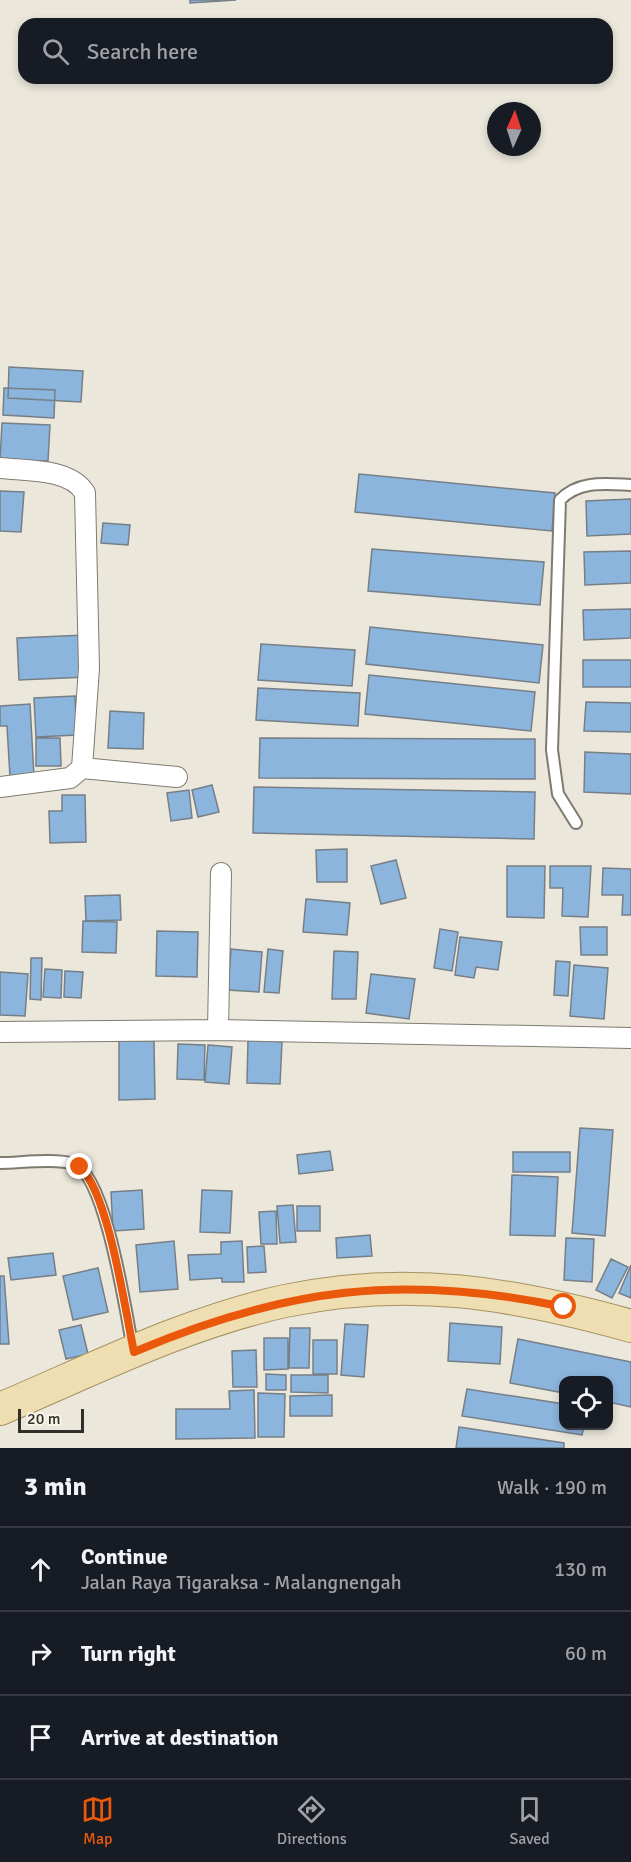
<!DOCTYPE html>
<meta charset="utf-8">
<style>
:root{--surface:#171b24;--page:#20242c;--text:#f1f3f6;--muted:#9ea1a6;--line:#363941;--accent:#ea580c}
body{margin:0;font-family:Signika,sans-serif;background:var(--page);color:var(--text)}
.controls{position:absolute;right:18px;bottom:18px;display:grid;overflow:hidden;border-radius:12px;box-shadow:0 3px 9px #0003}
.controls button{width:54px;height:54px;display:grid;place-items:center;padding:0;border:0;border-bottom:2px solid var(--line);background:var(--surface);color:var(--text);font:30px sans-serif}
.compass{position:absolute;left:487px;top:102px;width:54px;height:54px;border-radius:50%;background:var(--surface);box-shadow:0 3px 9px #0003;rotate:3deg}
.scale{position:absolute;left:18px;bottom:15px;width:66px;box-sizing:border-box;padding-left:6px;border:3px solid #302f2a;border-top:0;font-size:16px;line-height:21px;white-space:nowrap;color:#302f2a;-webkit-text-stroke:4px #f8f4e8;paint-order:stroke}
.stop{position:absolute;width:18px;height:18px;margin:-14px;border:4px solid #ea580c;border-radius:50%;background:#fff}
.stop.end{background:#ea580c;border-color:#fff;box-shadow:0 2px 6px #0008}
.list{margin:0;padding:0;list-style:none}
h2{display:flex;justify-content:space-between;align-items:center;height:78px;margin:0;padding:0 24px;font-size:26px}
h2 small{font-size:20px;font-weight:400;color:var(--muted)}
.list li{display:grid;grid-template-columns:39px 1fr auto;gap:18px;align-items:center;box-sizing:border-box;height:84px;padding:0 24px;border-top:2px solid var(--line)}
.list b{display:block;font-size:22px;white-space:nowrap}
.list p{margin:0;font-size:20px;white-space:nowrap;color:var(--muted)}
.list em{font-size:20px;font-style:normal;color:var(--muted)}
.icon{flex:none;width:33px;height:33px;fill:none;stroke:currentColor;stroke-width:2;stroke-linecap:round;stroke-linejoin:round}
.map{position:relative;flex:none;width:631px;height:1448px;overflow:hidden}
.search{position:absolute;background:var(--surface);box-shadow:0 3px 9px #0003;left:18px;right:18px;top:18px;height:66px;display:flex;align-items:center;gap:15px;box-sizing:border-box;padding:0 21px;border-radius:18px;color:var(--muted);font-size:22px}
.sheet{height:330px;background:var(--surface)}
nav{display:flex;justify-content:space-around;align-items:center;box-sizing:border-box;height:84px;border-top:2px solid var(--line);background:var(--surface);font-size:16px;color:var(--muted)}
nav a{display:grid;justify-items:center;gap:3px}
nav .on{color:var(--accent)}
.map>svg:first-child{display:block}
</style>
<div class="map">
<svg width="631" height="1448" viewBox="0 0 631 1448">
<rect width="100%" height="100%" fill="#ebe7db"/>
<path fill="#8cb5dd" stroke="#767f87" stroke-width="1.5" d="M 190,0 L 236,0 L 190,3 Z
M 9,367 L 83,371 L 81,402 L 8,398 Z
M 4,388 L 55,390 L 54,418 L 3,415 Z
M 2,423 L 50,425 L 48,461 L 0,460 Z
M 359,474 L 555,493 L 552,531 L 355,512 Z
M 0,491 L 24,492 L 21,532 L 0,531 Z
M 631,499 L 631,534 L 587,536 L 586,501 Z
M 103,523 L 130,525 L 128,545 L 101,543 Z
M 372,549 L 544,562 L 540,605 L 368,591 Z
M 631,551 L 631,583 L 585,585 L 584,552 Z
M 631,609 L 631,638 L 584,640 L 583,610 Z
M 370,627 L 543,645 L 539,683 L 366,664 Z
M 85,635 L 87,677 L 19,680 L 17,638 Z
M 261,644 L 355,650 L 352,686 L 258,680 Z
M 583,660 L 631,660 L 631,687 L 583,687 Z
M 369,675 L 535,692 L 531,731 L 365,714 Z
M 258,688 L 360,693 L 358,726 L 256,720 Z
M 75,696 L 77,735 L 36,737 L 34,698 Z
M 586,702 L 631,703 L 631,732 L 584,731 Z
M 30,704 L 34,776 L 10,777 L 7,726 L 0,726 L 0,706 Z
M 110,711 L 144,713 L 143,749 L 108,748 Z
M 36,738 L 60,738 L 61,766 L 36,766 Z
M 260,738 L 535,739 L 535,779 L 259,778 Z
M 585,752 L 631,754 L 631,794 L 584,792 Z
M 212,785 L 219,812 L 198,817 L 192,790 Z
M 254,787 L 535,792 L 534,839 L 253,833 Z
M 189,790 L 192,818 L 171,821 L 167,793 Z
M 62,795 L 85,795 L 86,842 L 50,843 L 49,811 L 62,811 Z
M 347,849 L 347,882 L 317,882 L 316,850 Z
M 396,860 L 406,898 L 381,904 L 371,866 Z
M 507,866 L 545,866 L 544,918 L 507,917 Z
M 550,866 L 591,866 L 588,917 L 562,916 L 563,888 L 550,888 Z
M 603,868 L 631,869 L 631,915 L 622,915 L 623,895 L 602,895 Z
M 120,895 L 121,920 L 86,921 L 85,896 Z
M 306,899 L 350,903 L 347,935 L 303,932 Z
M 83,921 L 117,922 L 116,953 L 82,952 Z
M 580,927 L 607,927 L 607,955 L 581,955 Z
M 440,929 L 458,932 L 452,971 L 434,968 Z
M 157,931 L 198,932 L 197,977 L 156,976 Z
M 460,937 L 502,942 L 498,970 L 476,967 L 474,978 L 455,975 Z
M 231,949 L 262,952 L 259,992 L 228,990 Z
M 268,949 L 283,951 L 279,993 L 264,992 Z
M 334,951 L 358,952 L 356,999 L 332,999 Z
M 31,958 L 42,958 L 41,1000 L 30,999 Z
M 556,961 L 570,962 L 568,996 L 554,995 Z
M 574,965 L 608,968 L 604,1019 L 570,1016 Z
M 45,969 L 62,970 L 61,998 L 43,997 Z
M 65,971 L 83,972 L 81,998 L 64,997 Z
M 0,972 L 28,974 L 25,1016 L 0,1015 Z
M 371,974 L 415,979 L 409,1019 L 366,1013 Z
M 248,1040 L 282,1042 L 280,1084 L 247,1083 Z
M 119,1041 L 154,1041 L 155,1099 L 119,1100 Z
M 178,1044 L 205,1045 L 204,1080 L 177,1079 Z
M 208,1045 L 232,1047 L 229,1084 L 205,1082 Z
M 580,1128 L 613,1130 L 605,1236 L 572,1233 Z
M 330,1151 L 333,1170 L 299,1174 L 297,1155 Z
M 513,1152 L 570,1152 L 570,1172 L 513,1172 Z
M 512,1175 L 558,1177 L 555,1236 L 510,1235 Z
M 142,1190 L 144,1229 L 113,1231 L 111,1192 Z
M 202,1190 L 232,1191 L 230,1233 L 200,1232 Z
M 293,1205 L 296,1242 L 280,1243 L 277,1206 Z
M 297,1206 L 320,1206 L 320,1231 L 297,1231 Z
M 276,1211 L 277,1244 L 261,1244 L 259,1212 Z
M 370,1235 L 372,1256 L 337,1258 L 336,1238 Z
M 566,1238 L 594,1239 L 592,1282 L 564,1280 Z
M 174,1241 L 178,1289 L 140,1292 L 136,1245 Z
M 242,1241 L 244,1282 L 222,1282 L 222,1278 L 190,1280 L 188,1255 L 221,1254 L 221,1242 Z
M 264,1246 L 266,1272 L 248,1273 L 247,1247 Z
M 53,1253 L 56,1275 L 11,1280 L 8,1258 Z
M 611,1259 L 628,1267 L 612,1298 L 596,1290 Z
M 631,1265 L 631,1298 L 619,1293 Z
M 98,1268 L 108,1312 L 73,1320 L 63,1276 Z
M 0,1276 L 4,1276 L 9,1344 L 0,1344 Z
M 450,1323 L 502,1327 L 500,1364 L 448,1361 Z
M 345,1324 L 368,1325 L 364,1377 L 341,1375 Z
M 81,1325 L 88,1354 L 66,1359 L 59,1330 Z
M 290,1328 L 310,1328 L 309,1368 L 289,1368 Z
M 264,1338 L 288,1338 L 288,1369 L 264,1370 Z
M 518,1339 L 631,1362 L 631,1407 L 608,1402 L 608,1380 L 564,1380 L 564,1393 L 510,1383 Z
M 313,1340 L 337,1340 L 337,1374 L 313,1374 Z
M 256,1350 L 257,1387 L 233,1387 L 232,1351 Z
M 266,1374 L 286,1375 L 286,1390 L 266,1390 Z
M 291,1375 L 328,1375 L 328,1393 L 291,1392 Z
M 467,1389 L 564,1404 L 564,1426 L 584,1426 L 582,1435 L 462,1416 Z
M 254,1390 L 255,1438 L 176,1439 L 176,1409 L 230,1409 L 229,1391 Z
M 258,1393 L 285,1394 L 284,1437 L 258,1437 Z
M 332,1395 L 332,1416 L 290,1416 L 290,1396 Z
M 459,1427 L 564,1443 L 564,1448 L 456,1448 Z"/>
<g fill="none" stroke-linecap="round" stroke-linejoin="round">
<g stroke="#7f7b71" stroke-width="14">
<path id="lane" d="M 576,823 L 558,794 L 552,750 L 560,500 C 579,480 606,484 631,485
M 0,1163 C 20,1163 55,1158 74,1164 C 106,1175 126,1314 133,1349"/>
</g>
<g stroke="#7f7b71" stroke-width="22">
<path id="street" d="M 0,468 C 26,471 70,468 85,493 L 89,668 L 82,768 L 70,778 L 0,787
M 82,768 L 177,777
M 218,1030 L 221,873
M 0,1032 L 218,1030 L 631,1038"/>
</g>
<g stroke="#a59260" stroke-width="34">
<path id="primary" d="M 0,1409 C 92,1370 187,1322 285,1301 C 408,1275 513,1293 631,1326"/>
</g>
<use href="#lane" stroke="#fff" stroke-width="10"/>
<use href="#street" stroke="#fff" stroke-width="20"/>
<use href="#primary" stroke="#efdeb1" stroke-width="32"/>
</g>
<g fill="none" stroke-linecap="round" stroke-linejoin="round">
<path stroke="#ea580c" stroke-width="8" d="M 80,1167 C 109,1194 125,1310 134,1352 C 284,1288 404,1273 564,1307"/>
</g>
</svg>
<div class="controls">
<button><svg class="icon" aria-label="locate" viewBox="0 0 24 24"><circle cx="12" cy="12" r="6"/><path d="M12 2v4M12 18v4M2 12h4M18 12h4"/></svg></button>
</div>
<svg class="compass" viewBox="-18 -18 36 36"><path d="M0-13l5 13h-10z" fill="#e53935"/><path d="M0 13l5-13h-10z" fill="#9ea1a6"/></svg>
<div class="scale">20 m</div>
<div class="stop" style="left:564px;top:1307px"></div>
<div class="stop end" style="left:80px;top:1167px"></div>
<div class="search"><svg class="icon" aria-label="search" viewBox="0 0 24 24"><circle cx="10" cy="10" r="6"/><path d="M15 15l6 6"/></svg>Search here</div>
</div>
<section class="sheet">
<h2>3 min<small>Walk · 190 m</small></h2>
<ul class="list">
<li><svg class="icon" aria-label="ahead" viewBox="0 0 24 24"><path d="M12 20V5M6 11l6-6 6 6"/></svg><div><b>Continue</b><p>Jalan Raya Tigaraksa - Malangnengah</p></div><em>130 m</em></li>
<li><svg class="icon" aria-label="right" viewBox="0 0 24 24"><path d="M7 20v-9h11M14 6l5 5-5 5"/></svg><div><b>Turn right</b></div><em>60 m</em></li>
<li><svg class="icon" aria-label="arrive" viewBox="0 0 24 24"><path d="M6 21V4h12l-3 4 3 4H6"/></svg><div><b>Arrive at destination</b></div></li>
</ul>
</section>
<nav>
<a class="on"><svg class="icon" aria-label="map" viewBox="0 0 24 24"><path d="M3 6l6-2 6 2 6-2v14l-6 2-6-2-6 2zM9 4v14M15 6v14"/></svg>Map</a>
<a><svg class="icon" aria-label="directions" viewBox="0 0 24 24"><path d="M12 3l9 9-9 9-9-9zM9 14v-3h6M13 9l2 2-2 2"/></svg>Directions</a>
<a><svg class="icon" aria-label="saved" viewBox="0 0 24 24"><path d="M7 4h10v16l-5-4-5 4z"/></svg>Saved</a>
</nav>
